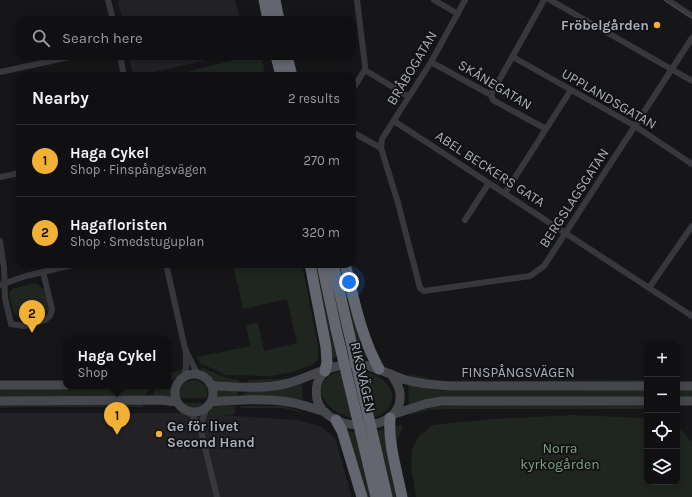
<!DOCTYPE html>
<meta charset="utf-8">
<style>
:root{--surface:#101012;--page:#1e1e20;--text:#f1f3f6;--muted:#9c9d9f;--line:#303032;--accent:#f2b134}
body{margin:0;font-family:Karla,sans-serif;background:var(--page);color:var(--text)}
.controls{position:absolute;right:12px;bottom:12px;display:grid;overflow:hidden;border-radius:8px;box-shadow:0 2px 6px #0003}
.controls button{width:36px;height:36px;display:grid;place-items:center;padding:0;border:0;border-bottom:1px solid var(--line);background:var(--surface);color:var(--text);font:20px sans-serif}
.you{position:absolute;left:349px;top:282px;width:14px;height:14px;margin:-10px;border:3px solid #fff;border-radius:50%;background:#1a73e8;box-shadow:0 0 0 6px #1a73e833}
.badge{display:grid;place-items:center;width:26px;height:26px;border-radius:50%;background:var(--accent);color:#111;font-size:13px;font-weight:700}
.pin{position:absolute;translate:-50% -33px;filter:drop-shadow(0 1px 2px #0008)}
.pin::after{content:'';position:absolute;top:21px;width:14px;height:12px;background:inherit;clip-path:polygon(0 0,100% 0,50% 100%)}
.popup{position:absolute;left:63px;top:337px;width:108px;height:52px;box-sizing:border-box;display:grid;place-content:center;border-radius:8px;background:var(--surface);filter:drop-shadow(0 1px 3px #0005);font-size:13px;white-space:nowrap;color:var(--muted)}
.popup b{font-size:15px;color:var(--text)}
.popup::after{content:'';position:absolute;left:50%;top:100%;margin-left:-8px;border:8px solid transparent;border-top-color:var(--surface)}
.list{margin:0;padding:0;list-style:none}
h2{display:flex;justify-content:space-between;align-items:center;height:52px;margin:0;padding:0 16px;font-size:17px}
h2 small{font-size:13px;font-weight:400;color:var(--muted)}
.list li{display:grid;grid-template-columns:26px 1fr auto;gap:12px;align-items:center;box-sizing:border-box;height:72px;padding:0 16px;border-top:1px solid var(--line)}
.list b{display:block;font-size:15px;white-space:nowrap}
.list p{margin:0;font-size:13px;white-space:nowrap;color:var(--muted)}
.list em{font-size:13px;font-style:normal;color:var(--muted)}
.icon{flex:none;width:22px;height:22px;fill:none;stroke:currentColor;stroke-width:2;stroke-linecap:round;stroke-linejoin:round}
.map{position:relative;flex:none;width:692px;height:497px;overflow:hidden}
.search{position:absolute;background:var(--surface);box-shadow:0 2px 6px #0003;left:16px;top:16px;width:340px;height:44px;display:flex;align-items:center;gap:10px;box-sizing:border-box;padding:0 14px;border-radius:12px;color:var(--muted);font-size:15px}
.panel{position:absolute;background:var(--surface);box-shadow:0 2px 6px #0003;left:16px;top:72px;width:340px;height:196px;border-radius:12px}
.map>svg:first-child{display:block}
</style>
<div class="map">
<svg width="692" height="497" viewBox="0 0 692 497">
<rect width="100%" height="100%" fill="#161618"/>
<path fill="#222225" d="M 118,0 L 235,0 L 240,20 L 122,20 Z
M 129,56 L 224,56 L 137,76 L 133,76 Z
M 0,413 L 192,413 L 297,420 L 320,426 L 335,438 L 348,483 L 351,497 L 0,497 Z"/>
<path fill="#1e261f" d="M 249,56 L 262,56 L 265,76 L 191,76 L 190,71 Z
M 233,264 L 302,264 L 318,345 L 318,359 L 314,364 L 293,372 L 270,376 L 226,375 L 200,363 L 197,357 L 250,346 L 246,325 L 258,323 L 264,351 L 297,343 L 287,299 L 243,309 Z
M 314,264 L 318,264 L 338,357 L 330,359 Z
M 337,264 L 342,264 L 368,357 L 357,356 Z
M 35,283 L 45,290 L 49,308 L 46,314 L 40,319 L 25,321 L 18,317 L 13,311 L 9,294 L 12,289 Z
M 199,367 C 213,371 223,379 239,380 L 239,385 C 222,383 210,381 199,367 Z
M 182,370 L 178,377 L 168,381 L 168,374 Z
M 342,370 L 352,418 C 342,415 333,411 326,402 C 314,387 327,374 342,370 Z
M 360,370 C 370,372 379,375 386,383 C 400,398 389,414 372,418 Z
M 409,374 L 431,379 L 442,381 L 647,380 L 647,383 L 444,383 L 417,379 L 408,375 Z
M 301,377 C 289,379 278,381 266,382 C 260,382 254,385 248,385 L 247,380 L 280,379 Z
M 192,380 C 203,380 209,388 207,398 L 180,398 C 178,389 183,382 192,380 Z
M 302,382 L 303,400 L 242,398 L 247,390 C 267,390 285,392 302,382 Z
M 408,384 L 424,388 L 445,391 L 647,390 L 647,398 L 409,405 Z
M 0,389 L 150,389 L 143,397 L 0,397 Z
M 155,389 L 172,389 L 171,398 L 152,397 Z
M 216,389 L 239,390 L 236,397 L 216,397 Z
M 677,390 L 692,390 L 692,398 L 677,398 Z
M 143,402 L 143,407 L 20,407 L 0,408 L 0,405 L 121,405 Z
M 183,403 L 204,403 C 197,409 189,409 183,403 Z
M 527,405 L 647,406 L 647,409 L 443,409 L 430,410 L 410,415 L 409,414 C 444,401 490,406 527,405 Z
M 219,406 L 235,406 L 235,413 L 233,415 L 206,417 L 212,408 Z
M 241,406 L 283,406 L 301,411 L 300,412 L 281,408 L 241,408 Z
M 573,415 L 647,418 L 647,482 L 677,482 L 677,426 L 692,442 L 692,497 L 416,497 L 411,466 L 412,449 L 419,436 L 433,425 L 491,419 Z
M 400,425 L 403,425 C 401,433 397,439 396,448 L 394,427 Z
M 385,429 L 397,497 L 391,497 L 375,431 Z
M 346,431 L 356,432 L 372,497 L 366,497 Z"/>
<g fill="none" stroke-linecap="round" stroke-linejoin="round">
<path stroke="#37383d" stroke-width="6" d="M 108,0 L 113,20
M 434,0 L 458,14
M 465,0 L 431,62 L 382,139 L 381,148 L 398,203 L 420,288 L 424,291 L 530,276 L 544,266 L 692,38
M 550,0 L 692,81
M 668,0 L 692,16
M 120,56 L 124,76
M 513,57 L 635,126 L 692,164
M 431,62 L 491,95 L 493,100 L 546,129
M 365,70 L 409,97
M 0,72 L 74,56
M 352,90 L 365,70 L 365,66 L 357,0
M 491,95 L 544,0
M 394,121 L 692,316
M 352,132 L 381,148
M 0,177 L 20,173
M 505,193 L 571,90
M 465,220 L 489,183
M 0,241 L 4,268 L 5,298 L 11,324 L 24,326 L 45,320 L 50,316 L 52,309 L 43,272
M 166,264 L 186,353 L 186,368 L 183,378
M 0,285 L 26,276 L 76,264
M 649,288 L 692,226
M 186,351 L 196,371 L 205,378
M 190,412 L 200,427 L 217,497
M 200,427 L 207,407"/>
<path stroke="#45474d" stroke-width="9" d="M 325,371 C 317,380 315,387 317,399 C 325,434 404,436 400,394 C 400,387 395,380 391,374
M175 393a19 19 0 1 1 38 0a19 19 0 1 1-38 0Z
M 210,384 L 218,386 C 240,387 264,389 285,384 C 306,379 327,366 348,364 C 369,362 387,374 406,380 C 420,384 434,385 449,386 L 647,386
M 0,385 L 66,385
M 677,386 L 692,386
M 0,401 L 161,400 L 177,402
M 677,401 L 692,401
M 211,402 C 237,400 264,398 289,402 C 301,404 313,408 325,412
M 394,414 L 425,404 L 442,401 L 647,401"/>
<path stroke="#63666e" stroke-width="11" d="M 264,0 L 268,20
M 275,0 L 279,20
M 276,56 L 281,76
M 287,56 L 292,76
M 310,264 L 326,347 L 327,362 L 325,371
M 322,264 L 336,329 L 376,497
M 333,264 L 387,497
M 345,264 C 354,299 361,337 379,369
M 390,418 C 388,444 397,471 402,497
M 336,420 L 342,431 L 362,497"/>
<path stroke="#4a4c52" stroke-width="1" d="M 664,0 L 692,18"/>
</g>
<g fill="#f2b134" stroke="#111113" stroke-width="1.5">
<circle cx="657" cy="25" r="4"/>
<circle cx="159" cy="434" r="4"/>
</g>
<g text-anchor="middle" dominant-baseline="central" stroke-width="3.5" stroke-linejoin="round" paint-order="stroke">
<g font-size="14" font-weight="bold" fill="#a8adb8" stroke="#111113" text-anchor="end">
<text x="649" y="25">Fröbelgården</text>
<text x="167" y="426" text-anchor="start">Ge för livet<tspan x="167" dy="16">Second Hand</tspan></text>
</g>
<g font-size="14" fill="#a8adb8" stroke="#111113">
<text transform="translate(412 68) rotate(-59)">BRÅBOGATAN</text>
<text transform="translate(495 85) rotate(31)">SKÅNEGATAN</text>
<text transform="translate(609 99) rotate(30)">UPPLANDSGATAN</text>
<text transform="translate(490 169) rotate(33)">ABEL BECKERS GATA</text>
<text transform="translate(574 198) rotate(-57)">BERGSLAGSGATAN</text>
<text x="518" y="372">FINSPÅNGSVÄGEN</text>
<text transform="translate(363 377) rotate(77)">RIKSVÄGEN</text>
</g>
<g font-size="14" fill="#7fa381" stroke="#111113">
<text x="560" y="448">Norra<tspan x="560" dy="16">kyrkogården</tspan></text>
</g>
</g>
</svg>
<div class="controls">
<button>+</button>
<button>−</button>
<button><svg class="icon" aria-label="locate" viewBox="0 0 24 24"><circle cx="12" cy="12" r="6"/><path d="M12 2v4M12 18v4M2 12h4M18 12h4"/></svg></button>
<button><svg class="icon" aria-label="layers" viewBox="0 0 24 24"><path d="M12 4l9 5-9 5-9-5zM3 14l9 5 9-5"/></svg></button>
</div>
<div class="you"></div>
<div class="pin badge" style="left:117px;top:435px">1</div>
<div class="popup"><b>Haga Cykel</b>Shop</div>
<div class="pin badge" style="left:32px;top:333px">2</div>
<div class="search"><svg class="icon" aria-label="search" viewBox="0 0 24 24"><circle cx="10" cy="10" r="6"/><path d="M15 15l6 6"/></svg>Search here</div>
<section class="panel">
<h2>Nearby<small>2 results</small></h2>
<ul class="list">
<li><span class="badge">1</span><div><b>Haga Cykel</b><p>Shop · Finspångsvägen</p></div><em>270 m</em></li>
<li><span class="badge">2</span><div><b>Hagafloristen</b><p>Shop · Smedstuguplan</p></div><em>320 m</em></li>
</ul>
</section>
</div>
